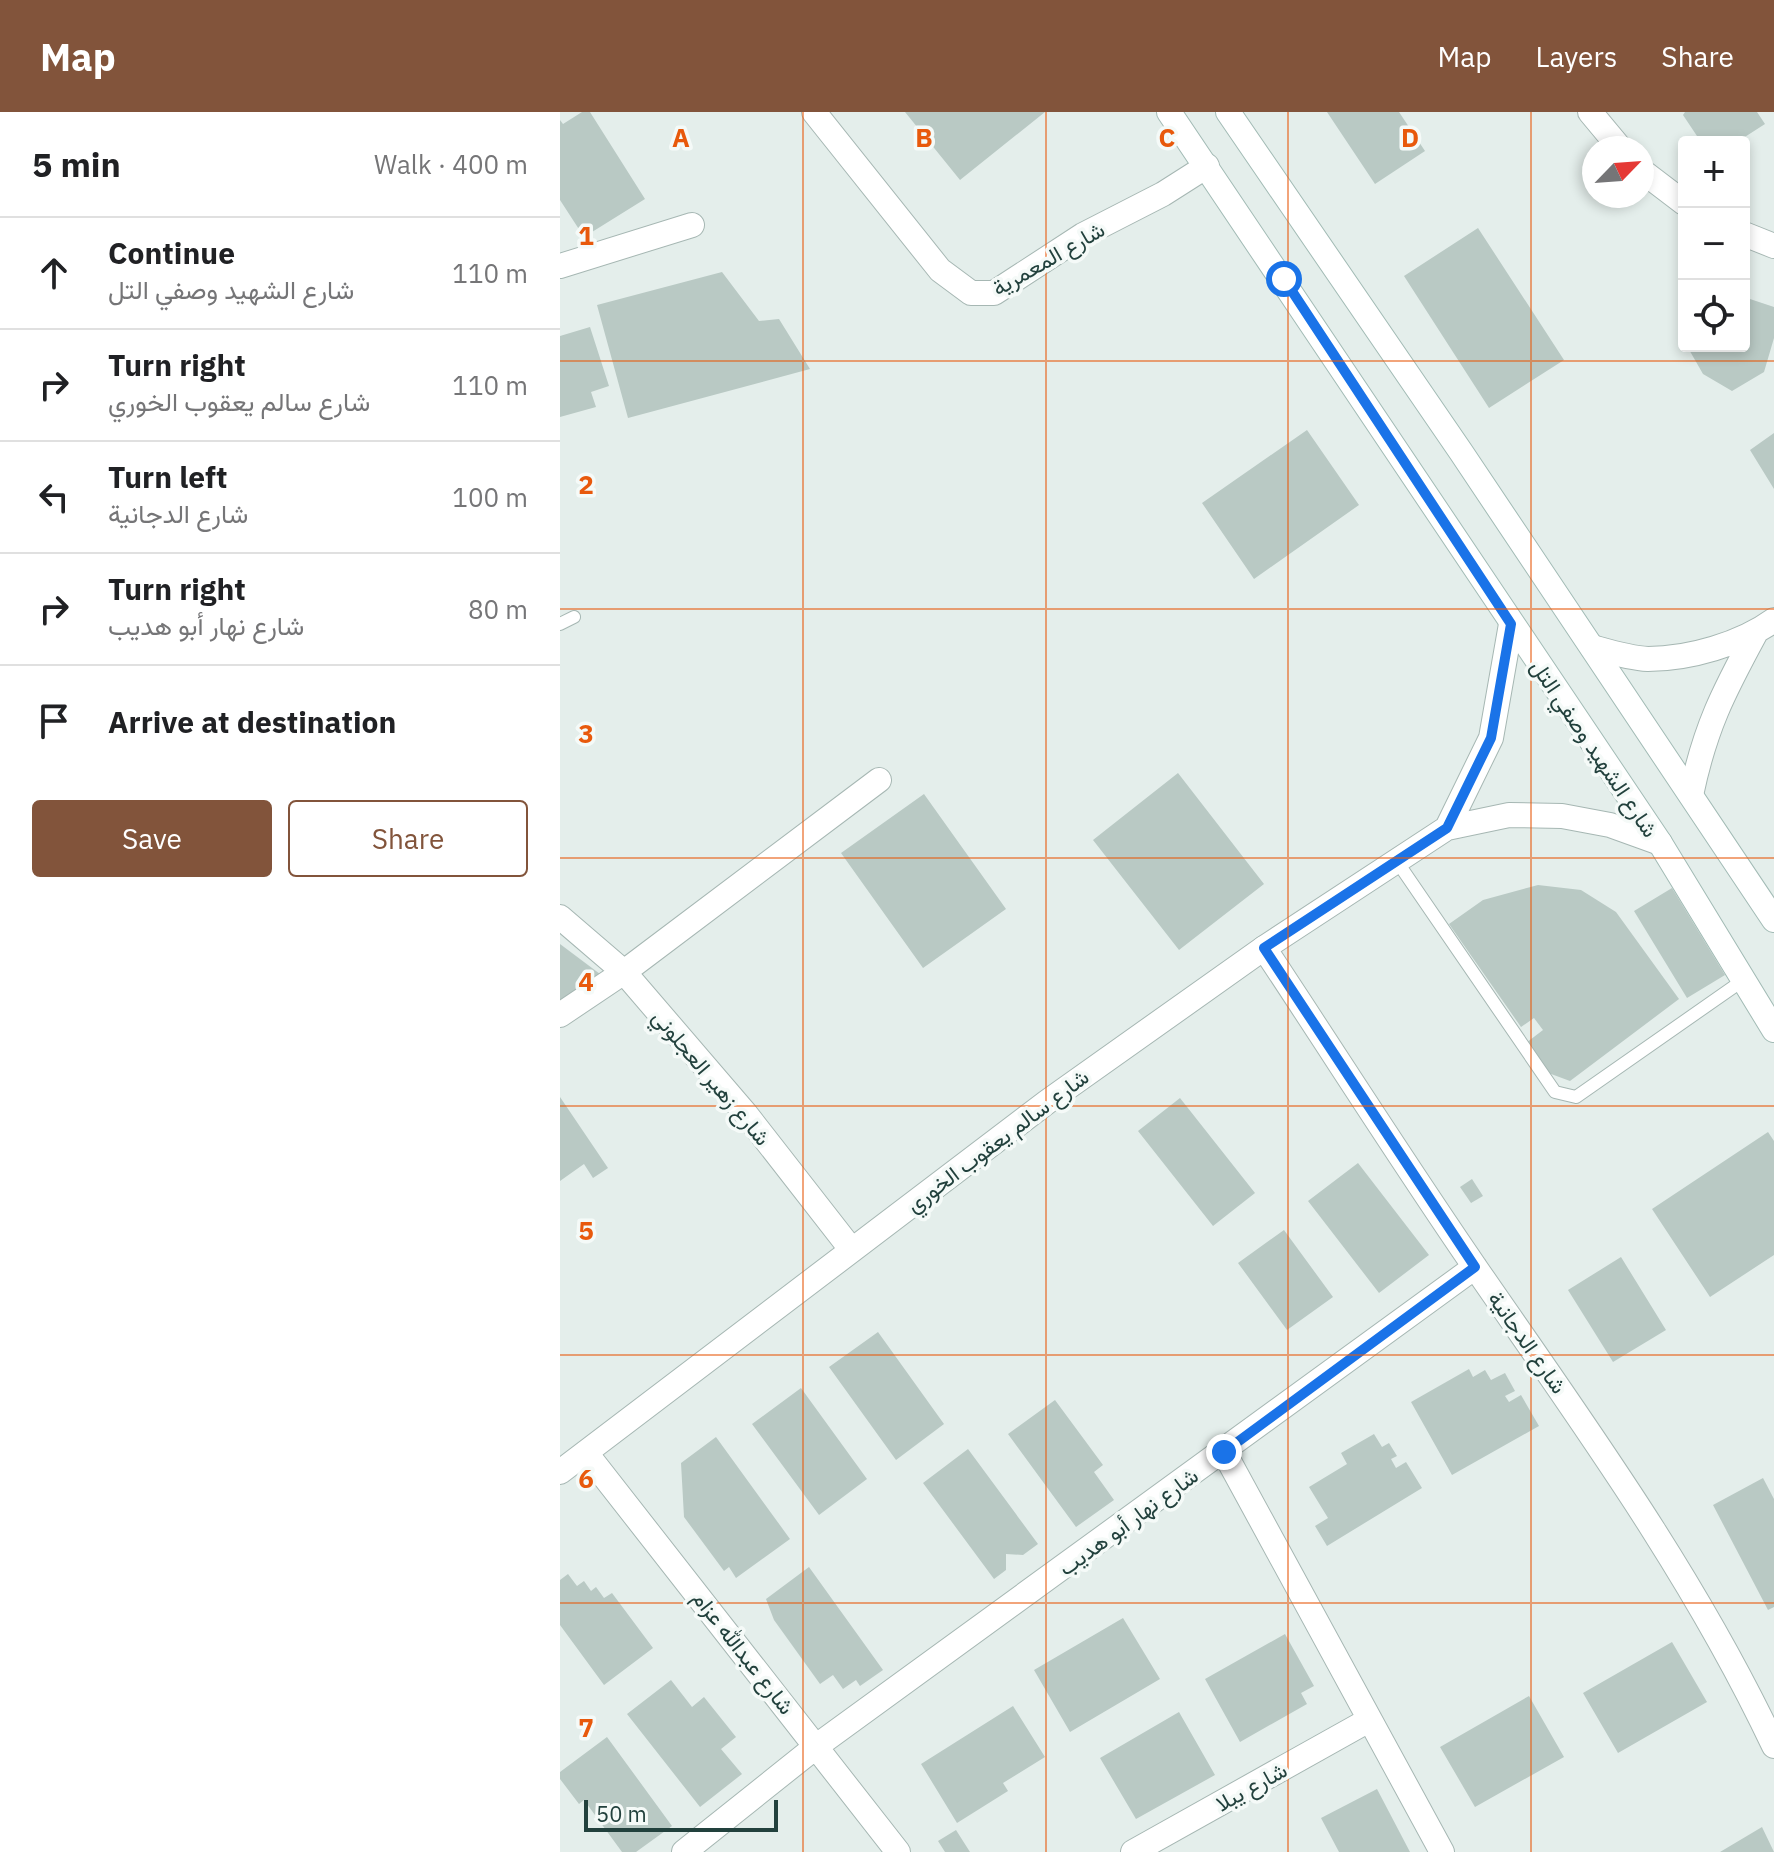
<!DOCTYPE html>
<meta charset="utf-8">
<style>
:root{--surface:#fff;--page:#f6f6f6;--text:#202124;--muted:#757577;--line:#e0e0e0;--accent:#82543b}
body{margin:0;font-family:"IBM Plex Sans",Vazirmatn,sans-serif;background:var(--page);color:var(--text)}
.controls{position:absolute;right:24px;top:24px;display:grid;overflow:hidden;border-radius:8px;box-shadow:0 4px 12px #0003}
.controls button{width:72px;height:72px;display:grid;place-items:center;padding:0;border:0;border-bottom:2px solid var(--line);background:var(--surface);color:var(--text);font:40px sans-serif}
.compass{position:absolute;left:1022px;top:24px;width:72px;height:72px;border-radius:50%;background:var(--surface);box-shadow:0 4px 12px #0003;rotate:65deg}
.scale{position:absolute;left:24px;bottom:20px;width:194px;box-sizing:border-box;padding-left:8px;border:4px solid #22413d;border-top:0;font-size:22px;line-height:28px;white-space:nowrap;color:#22413d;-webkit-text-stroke:6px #f5faf8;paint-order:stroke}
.stop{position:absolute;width:24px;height:24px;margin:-18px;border:6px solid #1a73e8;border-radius:50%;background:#fff}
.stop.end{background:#1a73e8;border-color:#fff;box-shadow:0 2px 8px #0008}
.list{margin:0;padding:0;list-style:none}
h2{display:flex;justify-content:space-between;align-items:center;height:104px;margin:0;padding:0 32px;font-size:34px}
h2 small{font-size:26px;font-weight:400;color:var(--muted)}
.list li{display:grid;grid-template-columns:52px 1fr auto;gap:24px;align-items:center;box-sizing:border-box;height:112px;padding:0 32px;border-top:2px solid var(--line)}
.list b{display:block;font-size:30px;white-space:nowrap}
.list p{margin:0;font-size:26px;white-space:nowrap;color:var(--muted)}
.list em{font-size:26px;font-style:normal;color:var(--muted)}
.actions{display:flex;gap:16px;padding:24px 32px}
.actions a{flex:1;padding:18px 0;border:2px solid var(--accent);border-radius:8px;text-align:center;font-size:28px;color:var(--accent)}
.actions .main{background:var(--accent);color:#fff}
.icon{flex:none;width:44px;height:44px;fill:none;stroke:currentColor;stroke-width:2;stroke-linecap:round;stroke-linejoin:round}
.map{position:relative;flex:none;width:1214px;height:1740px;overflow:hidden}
header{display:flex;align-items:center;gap:48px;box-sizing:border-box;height:112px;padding:0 40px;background:var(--accent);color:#fff}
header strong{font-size:38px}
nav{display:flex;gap:44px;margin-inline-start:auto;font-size:28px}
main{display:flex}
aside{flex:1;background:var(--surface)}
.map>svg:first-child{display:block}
</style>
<header>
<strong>Map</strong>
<nav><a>Map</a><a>Layers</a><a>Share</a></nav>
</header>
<main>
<aside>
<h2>5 min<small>Walk · 400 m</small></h2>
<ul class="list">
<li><svg class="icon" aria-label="ahead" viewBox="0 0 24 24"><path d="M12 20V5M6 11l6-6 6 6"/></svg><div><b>Continue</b><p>شارع الشهيد وصفي التل</p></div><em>110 m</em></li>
<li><svg class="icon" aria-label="right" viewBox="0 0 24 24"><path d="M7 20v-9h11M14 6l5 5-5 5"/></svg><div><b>Turn right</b><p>شارع سالم يعقوب الخوري</p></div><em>110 m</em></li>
<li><svg class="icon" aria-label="left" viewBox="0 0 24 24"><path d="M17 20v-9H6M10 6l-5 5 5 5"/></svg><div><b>Turn left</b><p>شارع الدجانية</p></div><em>100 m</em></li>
<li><svg class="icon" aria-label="right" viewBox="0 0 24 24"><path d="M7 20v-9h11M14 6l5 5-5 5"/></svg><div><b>Turn right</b><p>شارع نهار أبو هديب</p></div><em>80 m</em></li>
<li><svg class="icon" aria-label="arrive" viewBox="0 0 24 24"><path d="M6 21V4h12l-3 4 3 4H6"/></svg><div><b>Arrive at destination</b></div></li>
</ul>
<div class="actions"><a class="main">Save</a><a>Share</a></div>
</aside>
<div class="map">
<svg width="1214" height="1740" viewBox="0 0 1214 1740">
<rect width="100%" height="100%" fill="#e4eeeb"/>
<path fill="#b9c9c4" d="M 22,0 L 30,0 L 85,87 L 24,125 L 0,88 L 0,8 L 3,12 Z
M 345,0 L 485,0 L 400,68 Z
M 767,0 L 839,0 L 865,39 L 815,72 Z
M 1125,0 L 1197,0 L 1205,12 L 1177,30 L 1141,30 L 1123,3 Z
M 918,116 L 1004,248 L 929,296 L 844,164 Z
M 162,160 L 199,209 L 219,207 L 250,257 L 68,306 L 37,193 Z
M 1184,185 L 1214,195 L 1214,226 L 1204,260 L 1172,279 L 1143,262 L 1127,234 L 1184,234 Z
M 30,215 L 49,274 L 31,280 L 36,295 L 0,305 L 0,224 Z
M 747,318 L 799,393 L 694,467 L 642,391 Z
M 1214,321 L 1214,377 L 1190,338 Z
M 618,661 L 704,772 L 619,838 L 533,728 Z
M 364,682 L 446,797 L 363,856 L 281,741 Z
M 978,773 L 1021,778 L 1056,800 L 1119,887 L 1010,969 L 983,959 L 966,931 L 983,918 L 974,906 L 961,915 L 889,812 L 923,788 Z
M 1112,776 L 1165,863 L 1127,886 L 1074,799 Z
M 0,832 L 40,862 L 0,889 Z
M 0,985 L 48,1056 L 33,1066 L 24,1052 L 0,1069 Z
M 620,986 L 695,1081 L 653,1114 L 578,1019 Z
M 1208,1020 L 1214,1029 L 1214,1143 L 1150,1185 L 1092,1097 Z
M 798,1051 L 869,1143 L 819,1181 L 748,1089 Z
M 912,1067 L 923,1084 L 911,1091 L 900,1075 Z
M 724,1118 L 773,1185 L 727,1218 L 678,1151 Z
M 1061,1145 L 1106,1218 L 1053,1250 L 1008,1178 Z
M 318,1220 L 384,1312 L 336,1348 L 269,1255 Z
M 909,1257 L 913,1265 L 925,1258 L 931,1268 L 945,1261 L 955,1279 L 945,1284 L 949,1290 L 961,1283 L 979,1314 L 892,1363 L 851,1290 Z
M 241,1276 L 307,1367 L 259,1403 L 192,1312 Z
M 495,1288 L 543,1353 L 534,1360 L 554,1388 L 516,1415 L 448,1322 Z
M 814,1322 L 822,1335 L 829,1331 L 837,1344 L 831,1347 L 836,1356 L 846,1350 L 862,1376 L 767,1434 L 755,1414 L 768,1406 L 749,1375 L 787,1352 L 781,1341 Z
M 156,1325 L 230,1427 L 176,1466 L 169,1455 L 164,1459 L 124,1405 L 121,1351 Z
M 408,1337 L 478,1432 L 463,1443 L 446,1442 L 446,1458 L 434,1467 L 363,1371 Z
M 1203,1366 L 1214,1387 L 1214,1495 L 1208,1498 L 1153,1393 Z
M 249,1455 L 323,1558 L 300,1574 L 296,1568 L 283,1577 L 273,1563 L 260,1572 L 214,1508 L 206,1487 Z
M 8,1462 L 17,1474 L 24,1469 L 31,1479 L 36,1475 L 44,1486 L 52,1481 L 93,1536 L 44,1573 L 0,1513 L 0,1468 Z
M 563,1506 L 600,1567 L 510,1620 L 474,1558 Z
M 725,1522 L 754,1574 L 741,1581 L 747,1592 L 680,1630 L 645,1567 Z
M 1112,1530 L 1147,1590 L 1058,1641 L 1023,1581 Z
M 111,1568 L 132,1595 L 144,1585 L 176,1625 L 161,1637 L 182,1662 L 140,1695 L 67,1602 Z
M 969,1584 L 1004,1645 L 915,1695 L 880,1635 Z
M 453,1594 L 485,1645 L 443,1671 L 448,1679 L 397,1711 L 361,1652 Z
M 619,1600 L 655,1663 L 576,1707 L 540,1646 Z
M 47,1625 L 112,1714 L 76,1740 L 62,1740 L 24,1688 L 19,1692 L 0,1667 L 0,1660 Z
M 817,1677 L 850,1740 L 779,1740 L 761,1706 Z
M 1202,1715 L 1214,1740 L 1160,1740 Z
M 396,1718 L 410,1740 L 385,1740 L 378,1729 Z"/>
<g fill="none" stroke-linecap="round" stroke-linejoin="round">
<g stroke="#a6b7b3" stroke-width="14">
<path id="service" d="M 0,512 L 14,505
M 836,748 L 995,980 L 1016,985 L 1182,869"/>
</g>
<g stroke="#a6b7b3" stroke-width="26">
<path id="minor" d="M 254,0 L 380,158 L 411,181 L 434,181 L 523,123 L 603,82 L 647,54
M 1030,0 L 1060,36
M 1082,59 L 1124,91
M 1184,122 L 1214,134
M 0,154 L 132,113
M 0,805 L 64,860 L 185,1001 L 291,1137
M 704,836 C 775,943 844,1052 917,1158 C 1024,1313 1134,1464 1214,1634
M 0,903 L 64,860 L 319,668
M 664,1340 L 882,1740
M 26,1341 L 338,1740
M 124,1740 L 258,1633 L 915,1155
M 573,1740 L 809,1608"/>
</g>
<g stroke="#a6b7b3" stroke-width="26">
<path id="tertiary" d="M 1032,535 C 1050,540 1069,546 1088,547 C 1129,547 1181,532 1214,508
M 1131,683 C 1145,616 1163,581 1195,522
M 887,716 L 931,626 L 951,512
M 0,1360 L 487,990 L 704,836 L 887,716 L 949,703 L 1002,704 L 1050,713 L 1100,731"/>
</g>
<g stroke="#a2bbb5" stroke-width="26">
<path id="secondary" d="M 609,0 L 1100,731 L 1214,918
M 668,0 L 901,340 L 1214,808"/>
</g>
<use href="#service" stroke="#fff" stroke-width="12"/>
<use href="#minor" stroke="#fff" stroke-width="24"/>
<use href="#tertiary" stroke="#fff" stroke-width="24"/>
<use href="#secondary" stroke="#fff" stroke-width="24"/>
</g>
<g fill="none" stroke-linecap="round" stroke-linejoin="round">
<path stroke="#1a73e8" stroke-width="10" d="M 664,1340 L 915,1155 L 704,836 L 887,716 L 931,626 L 951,512 L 724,167"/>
</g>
<path fill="none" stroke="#e8590c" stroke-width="2" stroke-opacity="0.55" d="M 243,0 L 243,1740M 486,0 L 486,1740M 728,0 L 728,1740M 971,0 L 971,1740M 0,249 L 1214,249M 0,497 L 1214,497M 0,746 L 1214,746M 0,994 L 1214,994M 0,1243 L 1214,1243M 0,1491 L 1214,1491"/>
<g text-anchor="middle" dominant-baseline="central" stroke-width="7" stroke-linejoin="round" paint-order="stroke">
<g font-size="22" fill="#22413d" stroke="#f5faf8">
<text transform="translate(488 146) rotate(-30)">شارع المعمرية</text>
<text transform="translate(1035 636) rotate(56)">شارع الشهيد وصفي التل</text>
<text transform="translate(152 965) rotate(50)">شارع زهير العجلوني</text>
<text transform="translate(437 1028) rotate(-37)">شارع سالم يعقوب الخوري</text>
<text transform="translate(968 1230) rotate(55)">شارع الدجانية</text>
<text transform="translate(568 1409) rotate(-36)">شارع نهار أبو هديب</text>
<text transform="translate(184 1540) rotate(52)">شارع عبدالله عزام</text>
<text transform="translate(691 1674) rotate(-29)">شارع يبلا</text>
</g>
</g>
<g font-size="26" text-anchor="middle" font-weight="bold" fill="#e8590c" stroke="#f5faf8" stroke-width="7" stroke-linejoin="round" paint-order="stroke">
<text x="121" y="35">A</text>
<text x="364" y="35">B</text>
<text x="607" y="35">C</text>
<text x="850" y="35">D</text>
<text x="26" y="133">1</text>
<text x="26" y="382">2</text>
<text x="26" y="631">3</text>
<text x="26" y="879">4</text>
<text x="26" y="1128">5</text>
<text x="26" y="1376">6</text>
<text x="26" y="1625">7</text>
</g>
</svg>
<div class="controls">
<button>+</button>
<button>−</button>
<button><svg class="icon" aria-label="locate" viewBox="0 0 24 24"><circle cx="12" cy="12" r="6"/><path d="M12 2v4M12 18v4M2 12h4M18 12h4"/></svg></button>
</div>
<svg class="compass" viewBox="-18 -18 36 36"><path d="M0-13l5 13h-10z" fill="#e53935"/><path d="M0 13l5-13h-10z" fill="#757577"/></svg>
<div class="scale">50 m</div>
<div class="stop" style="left:724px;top:167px"></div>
<div class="stop end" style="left:664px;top:1340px"></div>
</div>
</main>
